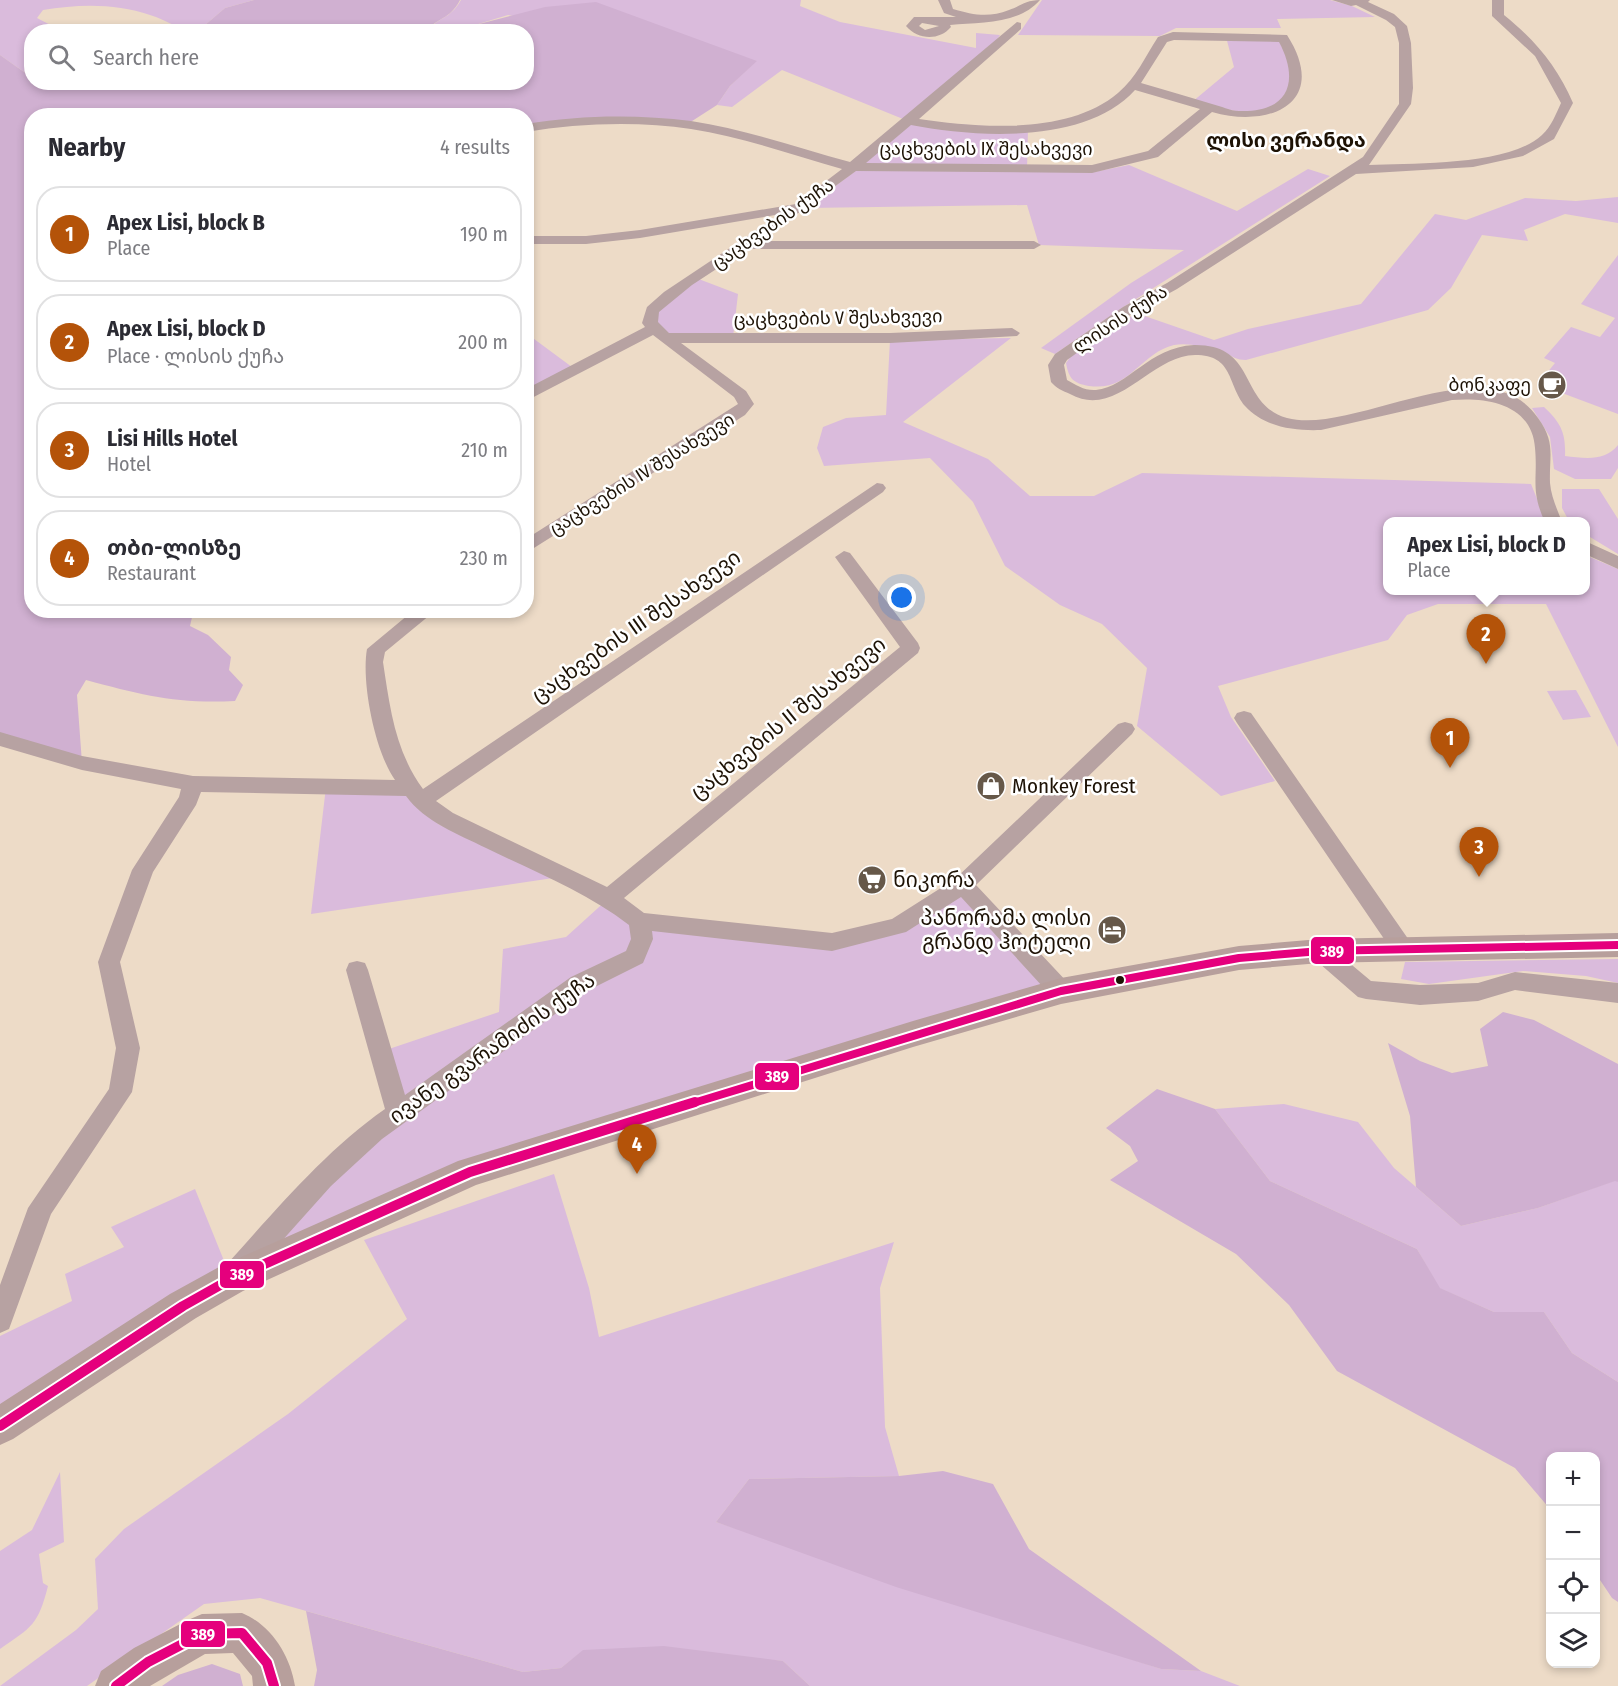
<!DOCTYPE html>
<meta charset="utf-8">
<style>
:root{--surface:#fff;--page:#f7f7f7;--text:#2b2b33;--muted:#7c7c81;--line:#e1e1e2;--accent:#b45309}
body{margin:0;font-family:"Fira Sans Condensed","Noto Sans Georgian",sans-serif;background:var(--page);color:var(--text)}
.controls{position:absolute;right:18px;bottom:18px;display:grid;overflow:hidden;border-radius:12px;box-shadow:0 3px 9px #0003}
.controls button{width:54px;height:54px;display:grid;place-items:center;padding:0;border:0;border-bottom:2px solid var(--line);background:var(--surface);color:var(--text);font:30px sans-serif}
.you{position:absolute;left:902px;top:598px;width:21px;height:21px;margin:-15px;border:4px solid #fff;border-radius:50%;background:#1a73e8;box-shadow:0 0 0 9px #1a73e833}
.badge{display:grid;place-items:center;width:39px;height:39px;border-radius:50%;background:var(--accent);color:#fff;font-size:20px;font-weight:700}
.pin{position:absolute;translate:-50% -50px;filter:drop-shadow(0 2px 3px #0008)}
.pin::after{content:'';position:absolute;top:32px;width:21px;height:18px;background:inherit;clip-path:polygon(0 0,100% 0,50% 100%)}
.popup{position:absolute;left:1383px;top:517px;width:207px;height:78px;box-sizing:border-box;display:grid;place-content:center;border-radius:12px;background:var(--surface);filter:drop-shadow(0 2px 4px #0005);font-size:20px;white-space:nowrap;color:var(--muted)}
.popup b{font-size:22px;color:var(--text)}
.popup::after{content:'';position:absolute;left:50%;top:100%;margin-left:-12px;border:12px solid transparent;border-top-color:var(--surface)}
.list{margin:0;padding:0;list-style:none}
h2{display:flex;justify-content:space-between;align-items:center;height:78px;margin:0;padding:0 24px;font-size:26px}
h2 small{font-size:20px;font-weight:400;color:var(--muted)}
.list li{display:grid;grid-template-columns:39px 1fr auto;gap:18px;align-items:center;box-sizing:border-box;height:96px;margin:0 12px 12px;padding:0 12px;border:2px solid var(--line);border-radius:24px}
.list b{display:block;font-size:22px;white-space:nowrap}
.list p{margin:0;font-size:20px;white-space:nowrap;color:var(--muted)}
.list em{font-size:20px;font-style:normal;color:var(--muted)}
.icon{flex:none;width:33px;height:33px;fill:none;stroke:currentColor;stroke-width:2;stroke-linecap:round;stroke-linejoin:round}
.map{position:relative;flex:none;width:1618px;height:1686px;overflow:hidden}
.search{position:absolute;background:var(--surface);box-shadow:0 3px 9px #0003;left:24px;top:24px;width:510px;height:66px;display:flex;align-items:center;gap:15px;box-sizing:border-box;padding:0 21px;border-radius:24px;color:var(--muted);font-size:22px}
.panel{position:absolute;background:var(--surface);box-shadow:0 3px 9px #0003;left:24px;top:108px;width:510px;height:510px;border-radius:24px}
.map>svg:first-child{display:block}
</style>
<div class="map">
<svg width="1618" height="1686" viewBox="0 0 1618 1686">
<rect width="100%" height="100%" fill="#eddbc7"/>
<path fill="#dabbdc" d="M 0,0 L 254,0 L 225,8 L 198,31 C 181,31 166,20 150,15 C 116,3 78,4 43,10 L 37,18 L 62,31 L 32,32 L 31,77 L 0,55 Z
M 461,0 L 801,0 L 800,6 L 840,22 L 976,48 L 976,33 L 1000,35 L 993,46 L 910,121 L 1028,129 L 1027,169 L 852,167 L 908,121 L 782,70 L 732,107 L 717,105 L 730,86 L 756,61 L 508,15 L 455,31 L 427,32 C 438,16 449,21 461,0 Z
M 1042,0 L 1330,0 L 1352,6 L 1375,17 L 1277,19 L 1281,28 L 1176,28 L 1160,36 L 1018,35 Z
M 1226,37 L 1283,38 L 1297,71 L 1280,106 L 1254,115 L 1192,102 L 1234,67 Z
M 1129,165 L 1237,211 L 1308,169 L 1330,176 L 1125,306 L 1055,354 L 1041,348 L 1131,283 L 1184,250 L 1039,245 L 1027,205 L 806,208 L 858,169 L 1094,172 Z
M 1618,197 L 1618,223 L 1565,214 L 1524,230 L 1528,241 L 1482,235 L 1451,288 L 1428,310 L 1246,360 C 1236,360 1234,357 1225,353 C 1211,348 1189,342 1174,345 C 1140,353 1130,392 1089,386 C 1073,383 1069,379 1066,363 L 1071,356 L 1136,313 L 1214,340 L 1248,329 L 1361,304 L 1435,214 L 1466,220 L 1525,198 L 1576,201 Z
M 1618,255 L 1618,414 L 1538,384 L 1555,363 L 1544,358 L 1571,327 L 1600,337 L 1615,318 L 1581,304 Z
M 696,278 L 738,294 L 733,337 L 665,338 L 652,310 Z
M 526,333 L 576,370 L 526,396 Z
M 1011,338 L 903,422 L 988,459 L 1030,496 L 1094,496 L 1142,473 L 1531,484 L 1546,521 L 1387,522 L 1387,590 L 1585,590 L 1585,555 L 1618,569 L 1618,747 L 1546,604 L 1438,604 L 1407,615 L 1388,640 L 1218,686 L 1231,717 L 1275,781 L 1221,796 L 1137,726 L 1147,668 L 1102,624 L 1060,605 L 1005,566 L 973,502 L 930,458 L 824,466 L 817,448 L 823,427 L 846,418 L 886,415 L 890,340 Z
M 1544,407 C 1561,423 1566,433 1565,456 C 1584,458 1605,462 1618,445 L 1618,468 L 1611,479 L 1575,479 L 1554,469 L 1550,437 L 1532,408 Z
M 1562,489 L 1599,489 L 1618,519 L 1618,554 L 1585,534 L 1585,522 L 1569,521 L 1562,508 Z
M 1576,690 L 1591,717 L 1563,720 L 1547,691 Z
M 326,787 L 412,788 L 438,824 L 560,877 L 311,914 Z
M 963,885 L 1061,991 L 470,1172 L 0,1417 L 0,1336 L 72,1301 L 65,1274 L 124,1247 L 111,1227 L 195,1189 L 231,1278 L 398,1113 L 380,1052 L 499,1012 L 503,949 L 566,937 L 609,898 L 639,921 L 832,942 L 898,926 Z
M 1618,959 L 1618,983 L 1586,976 L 1523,971 L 1429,984 L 1401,979 L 1405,962 Z
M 1284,1104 L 1358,1122 L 1394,1168 L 1461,1226 L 1538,1208 L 1616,1180 L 1618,1182 L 1618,1382 L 1572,1353 L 1544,1312 L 1494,1312 L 1439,1288 L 1417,1249 L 1270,1181 L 1215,1109 Z
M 554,1174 L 589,1288 L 599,1337 L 894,1242 L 880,1288 L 885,1427 L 899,1476 L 749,1479 L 716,1522 L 1161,1669 L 1201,1671 L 1240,1686 L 810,1686 L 783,1661 L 584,1650 L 561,1668 L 523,1672 L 260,1598 L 204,1604 L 87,1686 L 0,1686 L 76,1630 L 98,1609 L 95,1559 L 124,1529 L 288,1414 L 407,1319 L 364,1240 Z
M 60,1472 L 64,1542 L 39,1554 L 43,1583 L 48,1586 C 38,1625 32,1627 0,1649 L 0,1551 L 32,1530 Z"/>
<path fill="#d0b0d1" d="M 254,0 L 460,0 C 449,21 438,16 427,31 L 198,31 L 225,8 Z
M 596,2 L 757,61 L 730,86 L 717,105 L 689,123 L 602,121 L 527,128 L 526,116 L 32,116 L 32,610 L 190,611 L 193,613 L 190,626 L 208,635 L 231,657 L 229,670 L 243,685 L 235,701 C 176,704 142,695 86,680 L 77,695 L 82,763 L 0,739 L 0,55 L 31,77 L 32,82 L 57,86 L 71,82 L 526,82 L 526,32 L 455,31 L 456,30 L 545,7 Z
M 1503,1012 L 1534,1020 L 1618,1064 L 1618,1182 L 1615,1181 L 1538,1208 L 1461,1226 L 1416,1187 L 1410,1116 L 1388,1043 L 1420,1061 L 1452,1073 L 1488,1066 L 1480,1029 Z
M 1157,1089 L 1215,1109 L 1270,1181 L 1417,1249 L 1440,1288 L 1494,1312 L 1544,1312 L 1572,1353 L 1618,1382 L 1618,1602 L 1612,1598 L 1596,1574 L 1596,1456 L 1550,1456 L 1550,1509 L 1515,1468 L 1337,1371 L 1289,1305 L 1236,1254 L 1110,1180 L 1138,1161 L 1130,1146 L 1106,1128 Z
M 943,1471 L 993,1484 L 1029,1549 L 1201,1671 L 1161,1669 L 896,1587 L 716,1522 L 749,1479 L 899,1476 Z
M 306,1611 L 523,1672 L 561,1668 L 583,1650 L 664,1646 L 783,1661 L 810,1686 L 314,1686 L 317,1670 Z
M 212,1664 L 240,1674 L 243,1686 L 162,1686 L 178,1675 Z"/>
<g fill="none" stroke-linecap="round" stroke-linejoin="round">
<path fill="#b7a2a2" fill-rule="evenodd" d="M 938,0 L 950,0 L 953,9 C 973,15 989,18 1009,10 C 1021,6 1026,0 1040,0 C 1018,25 980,22 950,25 L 951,27 C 939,41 918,40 906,26 L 914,17 L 956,17 L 944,13 ZM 922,23 L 939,26 L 925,30 L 919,26 Z
M 1332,0 L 1370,0 L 1368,2 L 1394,14 L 1407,26 L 1411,43 L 1413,88 L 1411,104 L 1369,165 C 1413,163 1509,166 1542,135 C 1551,127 1556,114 1561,103 L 1535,56 L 1492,16 L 1492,0 L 1504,0 L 1504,15 C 1535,40 1557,66 1573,103 L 1554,139 L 1523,156 L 1473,167 L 1356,174 L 1177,289 L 1133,313 L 1067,360 L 1064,365 L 1067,380 C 1076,385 1085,391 1096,390 C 1128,387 1149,347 1194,345 C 1258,344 1238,404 1287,418 C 1354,436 1487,343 1538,418 C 1556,443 1549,455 1550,483 C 1551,496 1557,509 1562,522 L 1545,522 C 1530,490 1538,479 1535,448 C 1532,404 1487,397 1452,400 L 1321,430 C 1294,431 1264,427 1245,406 C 1227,384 1234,355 1195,355 C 1151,355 1117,420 1070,394 C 1063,391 1056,388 1051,382 L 1048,365 L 1055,354 L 1123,307 L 1167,283 L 1363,157 L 1399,104 L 1399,43 L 1395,27 L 1386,20 L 1356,5 L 1351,6 Z
M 1017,22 L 1021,23 L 1021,29 L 919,119 C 979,128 1069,135 1118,93 C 1136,78 1145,57 1158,37 L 1173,32 L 1287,35 C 1330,102 1271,129 1212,112 L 1158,157 L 1092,173 L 856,171 L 760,241 L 1034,241 L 1041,245 L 1034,249 L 747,249 L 692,285 L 659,312 L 658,322 L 669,333 L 890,333 L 1012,328 L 1020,333 L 1017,336 L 890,343 L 681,343 L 746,391 L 754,404 L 745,415 L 526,553 L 526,539 L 738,404 L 734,397 L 653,335 L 526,401 L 526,389 L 645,327 L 642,323 L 647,307 L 664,292 L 781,214 L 640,238 L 586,244 L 526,244 L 526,236 L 586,236 L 640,230 L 796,204 L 842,169 C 793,155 742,137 691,129 C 639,121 578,123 526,132 L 526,124 C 579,115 637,114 691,121 C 745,129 798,148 850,162 ZM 1174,40 L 1279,42 C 1300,81 1289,113 1239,111 C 1230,111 1221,106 1212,104 C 1189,97 1165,90 1141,83 L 1167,42 ZM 1135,90 L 1200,109 L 1148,151 L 1092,165 L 866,163 L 911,125 C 978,138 1086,144 1135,90 Z
M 877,483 L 883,484 L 886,488 L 883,492 L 436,801 L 453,813 L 607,887 L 900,647 L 835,557 L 844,551 L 850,553 L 918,643 L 920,648 L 918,653 L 624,898 L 644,913 L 832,933 L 892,919 L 955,879 L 1118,724 L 1125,722 L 1132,724 L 1135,729 L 1132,734 L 976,885 L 1069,984 L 1072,991 L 1069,998 L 1061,1000 L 1053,998 L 961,897 L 906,932 L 832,951 L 652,931 L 653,939 L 643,963 L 587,991 L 382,1139 L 331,1186 L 246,1281 L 237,1284 L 228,1281 L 224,1272 L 228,1263 C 277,1209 325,1151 385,1109 L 346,970 L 349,963 L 357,961 L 365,963 L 368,970 L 405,1095 L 571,977 L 626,951 L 631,939 L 629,925 C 586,892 535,872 486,848 C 458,834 425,822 406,796 L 201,792 L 196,805 L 153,872 L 120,962 L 140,1048 L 132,1092 L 51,1214 L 9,1329 L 0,1333 L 0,1285 L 28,1208 L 109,1089 L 116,1048 L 98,962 L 132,870 L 179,797 L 181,789 L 82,770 L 0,746 L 0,732 L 82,756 L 193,776 L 395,780 C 375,752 361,682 367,649 L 414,610 L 436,610 L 385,652 L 383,662 C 390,708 395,751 423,789 Z
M 1585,541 L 1618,556 L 1618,569 L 1585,554 Z
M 1244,711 L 1251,713 L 1411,943 L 1414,949 L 1411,955 L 1403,958 L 1395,955 L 1237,723 L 1234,718 L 1237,713 Z
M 1320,942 L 1328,945 L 1371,981 L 1420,985 L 1478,983 L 1515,972 L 1618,983 L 1618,1003 L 1515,990 L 1478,1001 L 1420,1005 L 1366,999 L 1358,997 L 1312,957 L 1309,951 L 1312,945 Z"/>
<path fill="#b79f9c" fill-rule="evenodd" d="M 1618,933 L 1618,957 L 1320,963 L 1239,970 L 1061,1004 L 913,1047 L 476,1185 L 243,1291 L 196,1318 L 13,1439 L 0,1445 L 0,1404 L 170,1294 L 219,1267 L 458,1161 L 913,1021 L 1061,978 L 1239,946 L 1320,939 Z
M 242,1613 C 271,1625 290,1655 295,1686 L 253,1686 L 252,1676 L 233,1653 L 205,1654 L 150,1686 L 95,1686 L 101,1671 L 134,1648 L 188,1620 L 202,1614 Z"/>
<g stroke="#fff" stroke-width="12">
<path id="bus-1-far1" d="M 690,1104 L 1061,991 L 1239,958 L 1320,951 L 1618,945"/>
</g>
<g stroke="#fff" stroke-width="14">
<path id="bus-1" d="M 0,1426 L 183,1306 L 231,1279 L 470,1172 L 695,1102
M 116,1686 L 148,1662 L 202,1634 L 242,1633 L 267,1663 L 274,1686"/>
</g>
<use href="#bus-1-far1" stroke="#e5007d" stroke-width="8"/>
<use href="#bus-1" stroke="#e5007d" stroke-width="10"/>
</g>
<defs>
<g id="cafe-disc" transform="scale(1.5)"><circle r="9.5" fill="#665849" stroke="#fff"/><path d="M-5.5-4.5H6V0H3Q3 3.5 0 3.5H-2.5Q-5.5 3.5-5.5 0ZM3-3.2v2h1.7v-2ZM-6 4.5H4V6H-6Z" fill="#fff"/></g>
<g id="shop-disc" transform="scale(1.5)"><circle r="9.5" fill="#665849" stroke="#fff"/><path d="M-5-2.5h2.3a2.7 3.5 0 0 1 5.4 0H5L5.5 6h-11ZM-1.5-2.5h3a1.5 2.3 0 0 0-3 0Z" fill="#fff"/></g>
<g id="supermarket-disc" transform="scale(1.5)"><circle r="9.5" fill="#665849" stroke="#fff"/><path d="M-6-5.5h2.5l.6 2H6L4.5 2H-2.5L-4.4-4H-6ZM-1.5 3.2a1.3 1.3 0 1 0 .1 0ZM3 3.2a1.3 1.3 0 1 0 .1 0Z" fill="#fff"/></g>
<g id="hotel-disc" transform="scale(1.5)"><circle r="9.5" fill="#665849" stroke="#fff"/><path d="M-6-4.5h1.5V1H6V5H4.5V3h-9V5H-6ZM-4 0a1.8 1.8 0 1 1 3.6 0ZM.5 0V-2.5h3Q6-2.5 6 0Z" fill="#fff"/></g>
</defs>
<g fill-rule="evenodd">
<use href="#cafe-disc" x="1552" y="385"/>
<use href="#shop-disc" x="991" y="786"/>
<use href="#supermarket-disc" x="872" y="880"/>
<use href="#hotel-disc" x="1112" y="930"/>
</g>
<circle fill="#1d1205" stroke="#fff" stroke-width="2" cx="1120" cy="980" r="5"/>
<g text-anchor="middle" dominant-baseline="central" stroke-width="5" stroke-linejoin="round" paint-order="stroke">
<g font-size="18" fill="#1d1205" stroke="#fff">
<text x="986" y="149">ცაცხვების IX შესახვევი</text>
<text transform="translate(773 224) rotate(-35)">ცაცხვების ქუჩა</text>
<text transform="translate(838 318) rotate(-1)">ცაცხვების V შესახვევი</text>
<text transform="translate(1120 319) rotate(-33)">ლისის ქუჩა</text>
<text transform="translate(642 474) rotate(-32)">ცაცხვების IV შესახვევი</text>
</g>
<g font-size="18" fill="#1d1205" stroke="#fff" text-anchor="end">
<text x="1531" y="385">ბონკაფე</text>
</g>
<g font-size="20" font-weight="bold" fill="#1d1205" stroke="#fff">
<text x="1286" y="140">ლისი ვერანდა</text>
</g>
<g font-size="21" fill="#1d1205" stroke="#fff">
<text transform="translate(636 626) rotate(-35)">ცაცხვების III შესახვევი</text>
<text transform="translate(788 718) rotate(-39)">ცაცხვების II შესახვევი</text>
<text transform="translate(492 1048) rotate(-35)">ივანე გვარამიძის ქუჩა</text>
</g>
<g font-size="21" fill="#1d1205" stroke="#fff" text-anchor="start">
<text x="1012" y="786">Monkey Forest</text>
<text x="893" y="880">ნიკორა</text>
<text x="1091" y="918" text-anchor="end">პანორამა ლისი<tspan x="1091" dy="24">გრანდ ჰოტელი</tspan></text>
</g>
</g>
<g stroke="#fff" stroke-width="2">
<rect x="1310" y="936" width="45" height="29" rx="6" fill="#e5007d"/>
<rect x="754" y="1062" width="46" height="29" rx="6" fill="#e5007d"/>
<rect x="219" y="1260" width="46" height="29" rx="6" fill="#e5007d"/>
<rect x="180" y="1620" width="46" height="28" rx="6" fill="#e5007d"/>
</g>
<g font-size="16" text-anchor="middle" font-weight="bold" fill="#fff">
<text x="1332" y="957">389</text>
<text x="777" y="1082">389</text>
<text x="242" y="1280">389</text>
<text x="203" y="1640">389</text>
</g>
</svg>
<div class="controls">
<button>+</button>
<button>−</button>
<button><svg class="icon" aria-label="locate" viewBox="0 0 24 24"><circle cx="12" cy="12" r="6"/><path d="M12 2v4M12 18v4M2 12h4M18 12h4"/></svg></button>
<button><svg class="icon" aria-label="layers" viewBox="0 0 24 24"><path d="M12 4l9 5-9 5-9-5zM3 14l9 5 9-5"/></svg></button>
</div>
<div class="you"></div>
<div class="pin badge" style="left:1450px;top:768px">1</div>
<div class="pin badge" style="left:1486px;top:664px">2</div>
<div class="popup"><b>Apex Lisi, block D</b>Place</div>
<div class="pin badge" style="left:1479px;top:877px">3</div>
<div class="pin badge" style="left:637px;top:1174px">4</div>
<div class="search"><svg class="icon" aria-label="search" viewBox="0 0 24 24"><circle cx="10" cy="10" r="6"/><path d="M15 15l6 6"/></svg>Search here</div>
<section class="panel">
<h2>Nearby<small>4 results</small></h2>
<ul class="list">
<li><span class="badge">1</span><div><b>Apex Lisi, block B</b><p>Place</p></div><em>190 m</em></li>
<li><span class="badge">2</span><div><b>Apex Lisi, block D</b><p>Place · ლისის ქუჩა</p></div><em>200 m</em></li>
<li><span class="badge">3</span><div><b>Lisi Hills Hotel</b><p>Hotel</p></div><em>210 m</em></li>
<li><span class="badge">4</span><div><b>თბი-ლისზე</b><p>Restaurant</p></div><em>230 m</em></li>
</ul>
</section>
</div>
